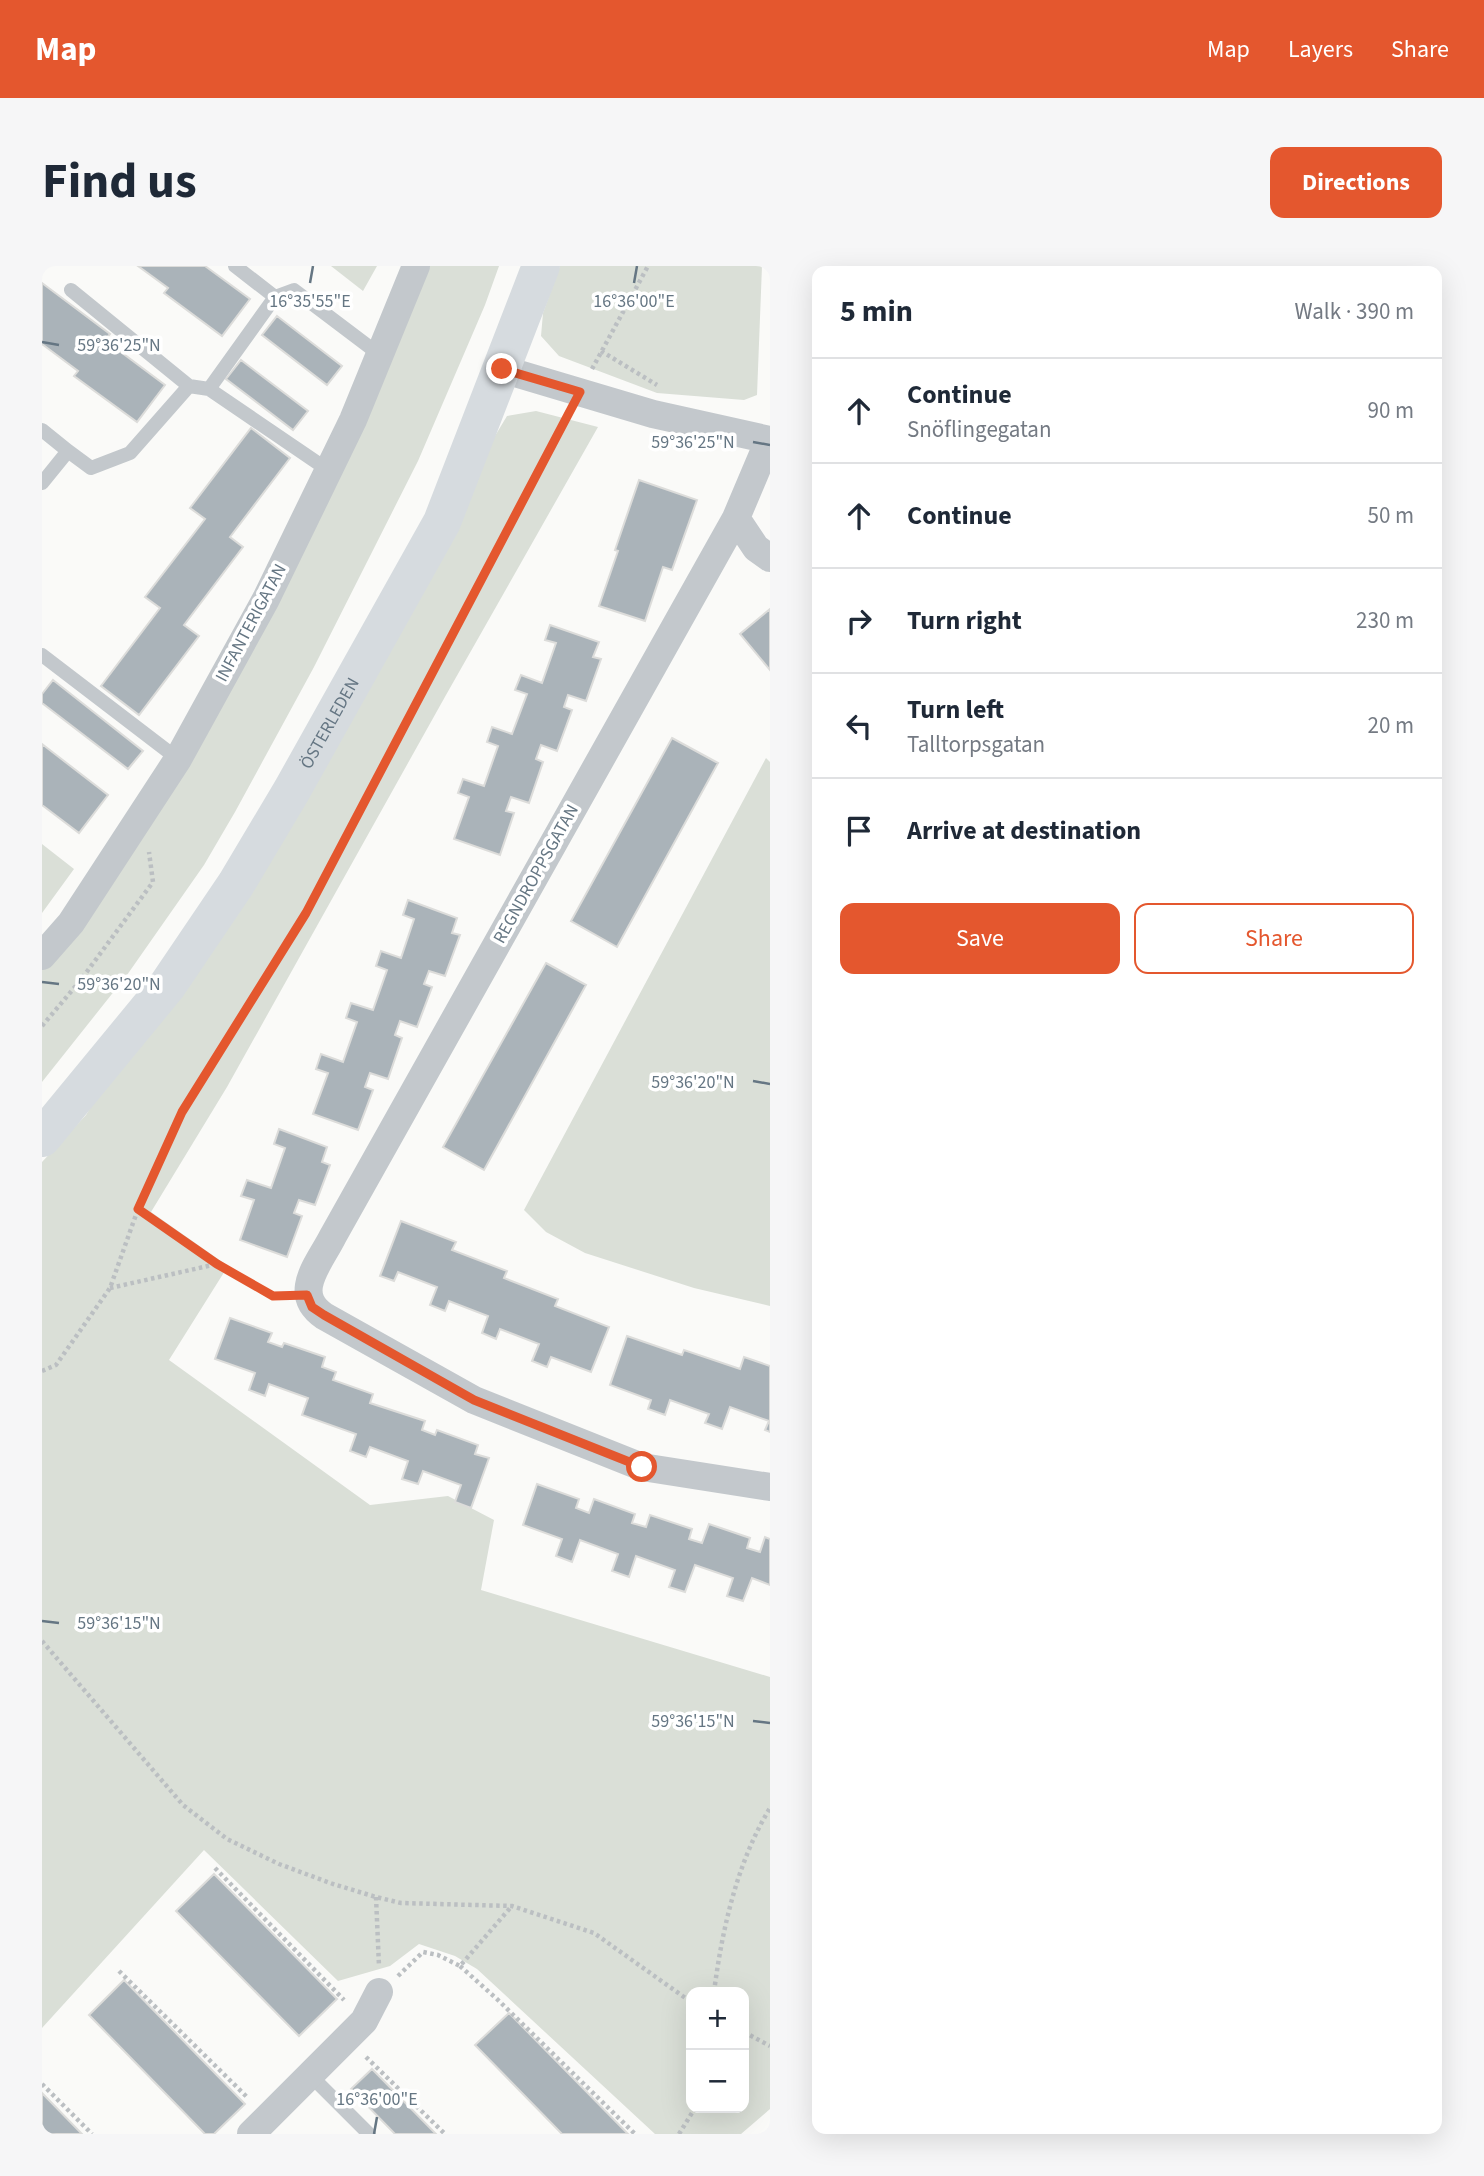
<!DOCTYPE html>
<meta charset="utf-8">
<style>
:root{--surface:#fff;--page:#f6f6f7;--text:#1f2937;--muted:#747a83;--line:#e0e1e3;--accent:#e4572e}
body{margin:0;font-family:"Source Sans 3",sans-serif;background:var(--page);color:var(--text)}
.controls{position:absolute;right:21px;bottom:21px;display:grid;overflow:hidden;border-radius:14px;box-shadow:0 7px 28px #0002}
.controls button{width:63px;height:63px;display:grid;place-items:center;padding:0;border:0;border-bottom:2px solid var(--line);background:var(--surface);color:var(--text);font:35px sans-serif}
.stop{position:absolute;width:21px;height:21px;margin:-16px;border:5px solid #e4572e;border-radius:50%;background:#fff}
.stop.end{background:#e4572e;border-color:#fff;box-shadow:0 2px 7px #0008}
.list{margin:0;padding:0;list-style:none}
h2{display:flex;justify-content:space-between;align-items:center;height:91px;margin:0;padding:0 28px;font-size:30px}
h2 small{font-size:23px;font-weight:400;color:var(--muted)}
.list li{display:grid;grid-template-columns:46px 1fr auto;gap:21px;align-items:center;box-sizing:border-box;height:105px;padding:0 28px;border-top:2px solid var(--line)}
.list b{display:block;font-size:26px;white-space:nowrap}
.list p{margin:0;font-size:23px;white-space:nowrap;color:var(--muted)}
.list em{font-size:23px;font-style:normal;color:var(--muted)}
.actions{display:flex;gap:14px;padding:21px 28px}
.actions a{flex:1;padding:16px 0;border:2px solid var(--accent);border-radius:14px;text-align:center;font-size:24px;color:var(--accent)}
.actions .main{background:var(--accent);color:#fff}
.icon{flex:none;width:38px;height:38px;fill:none;stroke:currentColor;stroke-width:2;stroke-linecap:round;stroke-linejoin:round}
.map{position:relative;flex:none;width:728px;height:1868px;overflow:hidden;border-radius:14px}
header{display:flex;align-items:center;gap:42px;box-sizing:border-box;height:98px;padding:0 35px;background:var(--accent);color:#fff}
header strong{font-size:33px}
nav{display:flex;gap:38px;margin-inline-start:auto;font-size:24px}
.intro{display:flex;align-items:center;justify-content:space-between;box-sizing:border-box;height:168px;padding:0 42px}
h1{margin:0;font-size:49px}
.button{padding:18px 32px;border-radius:14px;background:var(--accent);color:#fff;font-size:24px;font-weight:700}
main{display:flex;gap:42px;padding:0 42px}
aside{flex:1;background:var(--surface);border-radius:14px;box-shadow:0 7px 28px #0002}
.map>svg:first-child{display:block}
</style>
<header>
<strong>Map</strong>
<nav><a>Map</a><a>Layers</a><a>Share</a></nav>
</header>
<div class="intro"><h1>Find us</h1><a class="button">Directions</a></div>
<main>
<div class="map">
<svg width="728" height="1868" viewBox="0 0 728 1868">
<rect width="100%" height="100%" fill="#fafaf8"/>
<path fill="#dadfd7" fill-rule="evenodd" d="M 289,0 L 335,0 L 321,25 Z
M 388,0 L 457,0 L 443,39 L 376,195 L 272,401 L 193,546 L 162,599 L 85,709 L 0,816 L 0,704 L 47,642 L 299,208 Z
M 518,0 L 720,0 L 715,129 L 702,134 L 615,127 L 517,90 L 499,70 L 501,47 Z
M 494,145 L 556,161 L 404,429 L 185,821 L 109,946 L 186,1000 L 127,1094 L 328,1239 L 406,1230 L 452,1254 L 439,1324 L 728,1411 L 728,1843 L 699,1868 L 613,1868 L 435,1703 L 413,1690 L 377,1678 L 348,1700 L 296,1715 L 162,1584 L 0,1762 L 0,896 L 44,849 L 465,150 ZM 649,1726 L 702,1726 L 702,1842 L 649,1842 Z
M 724,492 L 728,496 L 728,1040 L 652,1022 L 543,987 L 504,966 L 482,944 Z
M 0,578 L 32,603 L 0,647 Z"/>
<path fill="#aab3b9" stroke="#dcdcda" stroke-width="2" d="M 96,0 L 163,0 L 208,33 L 180,70 L 122,27 L 126,22 Z
M 0,17 L 68,68 L 63,74 L 123,119 L 95,156 L 32,110 L 36,105 L 0,78 Z
M 235,50 L 300,100 L 285,119 L 220,69 Z
M 199,94 L 266,145 L 251,164 L 184,113 Z
M 209,162 L 248,192 L 188,271 L 201,281 L 142,359 L 157,370 L 97,449 L 59,420 L 118,342 L 103,331 L 163,253 L 148,242 Z
M 597,214 L 655,234 L 630,304 L 621,301 L 603,355 L 557,340 L 576,285 L 573,284 Z
M 728,343 L 728,404 L 698,368 Z
M 508,359 L 557,376 L 551,391 L 559,393 L 544,435 L 526,429 L 522,441 L 530,444 L 515,485 L 499,479 L 494,493 L 501,496 L 487,537 L 469,531 L 464,545 L 472,547 L 458,589 L 412,573 L 427,531 L 416,527 L 421,513 L 442,520 L 456,480 L 445,476 L 450,461 L 470,468 L 485,428 L 473,424 L 479,409 L 500,417 L 514,377 L 503,374 Z
M 11,414 L 101,485 L 86,503 L 0,437 L 0,428 Z
M 630,472 L 676,497 L 575,681 L 529,655 Z
M 0,478 L 66,529 L 37,567 L 0,539 Z
M 366,634 L 415,652 L 410,667 L 418,669 L 403,710 L 387,705 L 382,718 L 390,721 L 375,761 L 358,755 L 353,769 L 360,772 L 346,813 L 328,807 L 323,821 L 331,824 L 316,864 L 271,848 L 286,807 L 274,803 L 279,788 L 301,796 L 315,756 L 304,752 L 309,737 L 331,744 L 345,704 L 334,700 L 339,685 L 359,692 L 372,653 L 361,649 Z
M 504,697 L 544,719 L 442,904 L 401,881 Z
M 237,863 L 285,881 L 280,896 L 288,899 L 273,939 L 257,934 L 252,947 L 260,950 L 245,991 L 198,974 L 212,934 L 199,930 L 205,914 L 229,922 L 243,882 L 232,878 Z
M 359,955 L 414,976 L 410,984 L 465,1005 L 462,1012 L 516,1033 L 513,1040 L 567,1061 L 549,1106 L 509,1091 L 505,1101 L 490,1095 L 497,1078 L 458,1063 L 454,1073 L 440,1067 L 446,1050 L 407,1035 L 403,1045 L 388,1039 L 395,1021 L 356,1006 L 352,1015 L 338,1010 Z
M 188,1052 L 230,1067 L 226,1076 L 240,1081 L 242,1077 L 283,1091 L 280,1101 L 294,1106 L 291,1114 L 331,1128 L 328,1137 L 383,1155 L 380,1164 L 393,1169 L 395,1164 L 436,1179 L 433,1188 L 447,1192 L 429,1242 L 413,1236 L 419,1219 L 381,1205 L 376,1218 L 360,1213 L 366,1195 L 328,1181 L 324,1191 L 308,1185 L 314,1168 L 260,1149 L 266,1132 L 227,1118 L 223,1130 L 207,1124 L 213,1107 L 173,1093 Z
M 585,1070 L 640,1089 L 642,1084 L 698,1103 L 702,1091 L 728,1100 L 728,1166 L 723,1164 L 727,1155 L 688,1141 L 680,1163 L 663,1157 L 667,1148 L 628,1134 L 623,1149 L 606,1143 L 609,1134 L 568,1119 Z
M 495,1218 L 537,1233 L 534,1242 L 547,1247 L 552,1233 L 593,1248 L 590,1257 L 604,1261 L 608,1249 L 650,1263 L 647,1273 L 660,1277 L 667,1258 L 708,1272 L 705,1282 L 718,1286 L 723,1271 L 728,1273 L 728,1319 L 710,1312 L 701,1335 L 685,1330 L 691,1312 L 653,1299 L 643,1326 L 627,1321 L 633,1304 L 594,1290 L 587,1311 L 570,1305 L 576,1288 L 538,1274 L 530,1296 L 514,1290 L 520,1273 L 481,1259 Z
M 172,1608 L 295,1733 L 257,1770 L 134,1645 Z
M 82,1714 L 203,1838 L 172,1868 L 163,1868 L 47,1749 Z
M 467,1747 L 586,1868 L 520,1868 L 433,1779 Z
M 330,1803 L 394,1868 L 353,1868 L 309,1823 Z
M 0,1827 L 40,1868 L 0,1868 Z"/>
<g fill="none" stroke-linecap="round" stroke-linejoin="round">
<path stroke="#bbbfc2" stroke-width="4.5" stroke-dasharray="3.5 3.5" stroke-linecap="butt" d="M 559,85 L 615,119
M 550,103 L 606,0
M 0,760 L 38,715 L 111,616 L 107,586
M 96,943 L 175,998 L 231,1030 L 241,1029
M 68,1022 L 175,998
M 0,1105 L 14,1099 L 68,1022 L 96,943 L 140,846 L 264,647 L 525,151
M 0,1375 L 141,1539 L 185,1573 L 237,1598 L 291,1618 L 334,1631 L 359,1637 L 470,1640 L 552,1667 L 649,1736
M 173,1602 L 302,1734
M 334,1631 L 337,1700
M 418,1700 L 456,1734 L 593,1868
M 77,1705 L 206,1832
M 356,1710 L 381,1686 L 396,1689 L 418,1700 L 469,1641
M 672,1726 C 680,1664 695,1596 728,1542
M 702,1766 L 728,1780
M 324,1791 L 403,1868
M 0,1818 L 50,1868
M 637,1868 L 653,1842"/>
<path stroke="#c3c8cc" stroke-width="14" d="M 233,31 L 252,24 L 338,89
M 147,120 L 167,123 L 286,204
M 167,123 L 233,31 L 193,0
M 0,164 L 26,185 L 0,217
M 26,185 L 49,202 L 88,187 L 147,120 L 29,24
M 0,389 L 136,493
M 268,1809 L 327,1868"/>
<path stroke="#c3c8cc" stroke-width="28" d="M 460,103 L 611,148 L 728,174
M 727,174 L 694,252 L 291,970 C 277,998 249,1027 282,1050 L 432,1134 L 600,1201 L 728,1221
M 694,252 L 714,282 L 728,292
M 0,690 L 29,657 L 136,493 L 224,333 L 311,154 L 374,0
M 209,1868 L 322,1755 L 337,1726"/>
<path stroke="#d6dbdf" stroke-width="38" id="s1" d="M 0,872 L 125,720 L 194,618 L 250,524 L 400,256 L 499,0"/>
</g>
<g fill="none" stroke-linecap="round" stroke-linejoin="round">
<path stroke="#e4572e" stroke-width="9" d="M 460,103 L 538,126 L 264,647 L 140,846 L 96,943 L 175,998 L 231,1030 L 265,1029 L 270,1041 L 282,1049 L 432,1134 L 600,1201"/>
</g>
<path fill="none" stroke="#657683" stroke-width="2.5" d="M 268,17 L 271,0M 592,17 L 595,0M 0,76 L 17,79M 711,176 L 728,179M 0,716 L 17,718M 711,815 L 728,818M 0,1355 L 17,1357M 711,1455 L 728,1457M 332,1868 L 335,1851"/>
<g text-anchor="middle" dominant-baseline="central" stroke-width="7" stroke-linejoin="round" paint-order="stroke">
<g font-size="18" fill="#657683" stroke="#fff">
<text transform="translate(209 357) rotate(-62)">INFANTERIGATAN</text>
<text stroke="none"><textPath href="#s1" startOffset="506">ÖSTERLEDEN</textPath></text>
<text transform="translate(494 608) rotate(-61)">REGNDROPPSGATAN</text>
</g>
</g>
<g font-size="18" text-anchor="middle" fill="#657683" stroke="#fff" stroke-width="7" stroke-linejoin="round" paint-order="stroke">
<text x="268" y="41">16°35'55"E</text>
<text x="592" y="41">16°36'00"E</text>
<text x="77" y="85">59°36'25"N</text>
<text x="651" y="182">59°36'25"N</text>
<text x="77" y="724">59°36'20"N</text>
<text x="651" y="822">59°36'20"N</text>
<text x="77" y="1363">59°36'15"N</text>
<text x="651" y="1461">59°36'15"N</text>
<text x="335" y="1839">16°36'00"E</text>
</g>
</svg>
<div class="controls">
<button>+</button>
<button>−</button>
</div>
<div class="stop" style="left:600px;top:1201px"></div>
<div class="stop end" style="left:460px;top:103px"></div>
</div>
<aside>
<h2>5 min<small>Walk · 390 m</small></h2>
<ul class="list">
<li><svg class="icon" aria-label="ahead" viewBox="0 0 24 24"><path d="M12 20V5M6 11l6-6 6 6"/></svg><div><b>Continue</b><p>Snöflingegatan</p></div><em>90 m</em></li>
<li><svg class="icon" aria-label="ahead" viewBox="0 0 24 24"><path d="M12 20V5M6 11l6-6 6 6"/></svg><div><b>Continue</b></div><em>50 m</em></li>
<li><svg class="icon" aria-label="right" viewBox="0 0 24 24"><path d="M7 20v-9h11M14 6l5 5-5 5"/></svg><div><b>Turn right</b></div><em>230 m</em></li>
<li><svg class="icon" aria-label="left" viewBox="0 0 24 24"><path d="M17 20v-9H6M10 6l-5 5 5 5"/></svg><div><b>Turn left</b><p>Talltorpsgatan</p></div><em>20 m</em></li>
<li><svg class="icon" aria-label="arrive" viewBox="0 0 24 24"><path d="M6 21V4h12l-3 4 3 4H6"/></svg><div><b>Arrive at destination</b></div></li>
</ul>
<div class="actions"><a class="main">Save</a><a>Share</a></div>
</aside>
</main>
